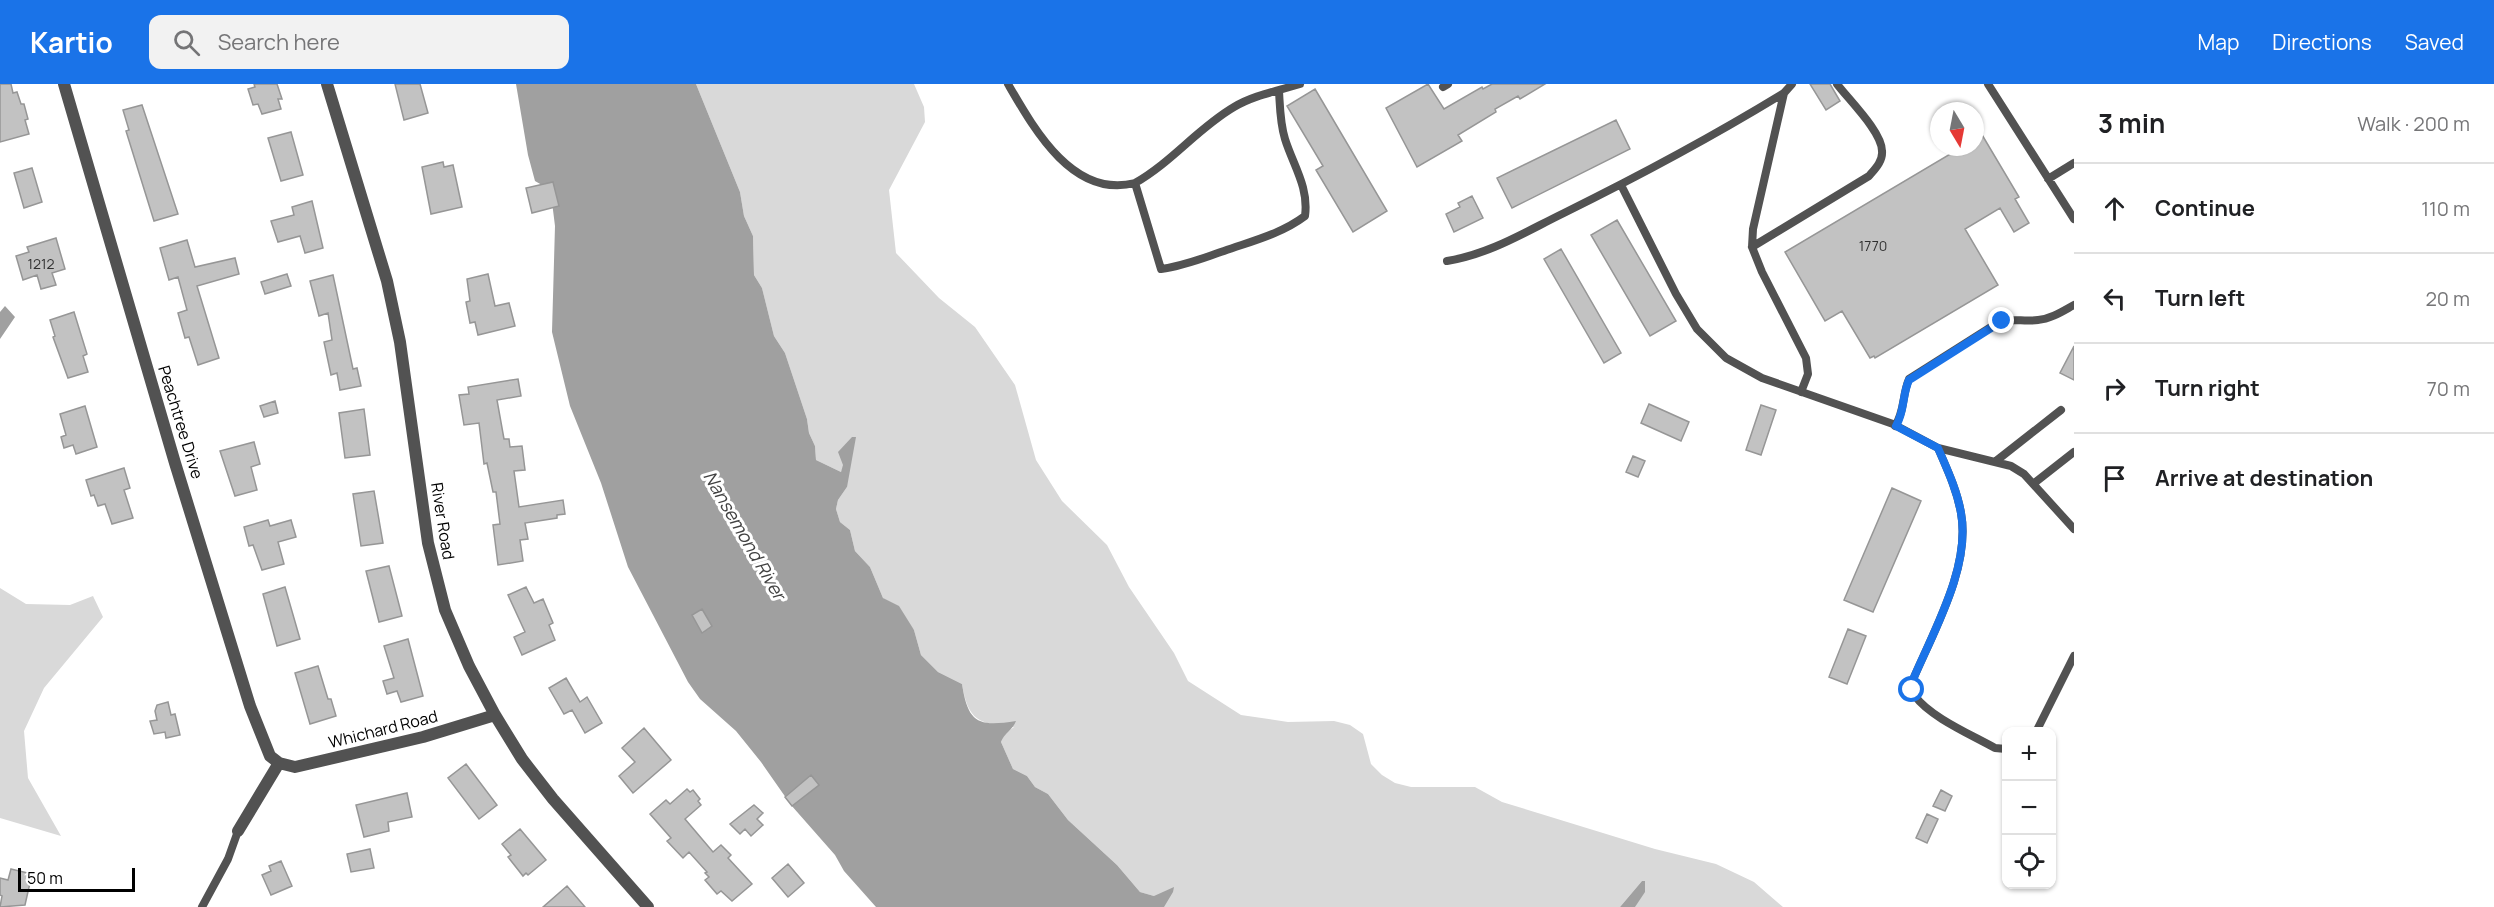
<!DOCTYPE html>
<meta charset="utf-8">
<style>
:root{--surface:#fff;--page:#f2f2f2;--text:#202124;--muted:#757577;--line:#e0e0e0;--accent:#1a73e8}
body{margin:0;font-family:Manrope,sans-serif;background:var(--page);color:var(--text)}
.controls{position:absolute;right:18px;bottom:18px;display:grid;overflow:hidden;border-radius:12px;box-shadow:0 2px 4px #0004}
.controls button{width:54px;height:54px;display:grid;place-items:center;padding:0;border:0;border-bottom:2px solid var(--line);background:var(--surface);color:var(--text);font:30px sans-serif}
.compass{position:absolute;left:1930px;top:18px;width:54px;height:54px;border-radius:50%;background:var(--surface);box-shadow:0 2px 4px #0004;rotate:170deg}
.scale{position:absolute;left:18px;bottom:15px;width:117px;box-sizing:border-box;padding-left:6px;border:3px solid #000;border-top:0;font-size:16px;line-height:21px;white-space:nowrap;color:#000;-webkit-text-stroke:4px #fff;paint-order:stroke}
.stop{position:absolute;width:18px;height:18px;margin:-14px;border:4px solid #1a73e8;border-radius:50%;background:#fff}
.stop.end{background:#1a73e8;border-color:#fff;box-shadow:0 2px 6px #0008}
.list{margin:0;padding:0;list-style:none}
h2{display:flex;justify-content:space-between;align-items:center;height:78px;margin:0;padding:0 24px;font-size:26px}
h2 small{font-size:20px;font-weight:400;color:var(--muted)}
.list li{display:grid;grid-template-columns:39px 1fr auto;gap:18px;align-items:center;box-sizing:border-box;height:90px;padding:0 24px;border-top:2px solid var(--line)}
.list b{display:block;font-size:22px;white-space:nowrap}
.list em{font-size:20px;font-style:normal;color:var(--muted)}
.icon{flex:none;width:33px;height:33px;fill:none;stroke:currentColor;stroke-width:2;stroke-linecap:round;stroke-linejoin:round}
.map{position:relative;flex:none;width:2074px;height:823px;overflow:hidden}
header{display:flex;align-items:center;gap:36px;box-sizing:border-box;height:84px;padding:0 30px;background:var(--accent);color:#fff}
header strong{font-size:28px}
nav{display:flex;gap:33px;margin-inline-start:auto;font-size:21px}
.search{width:420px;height:54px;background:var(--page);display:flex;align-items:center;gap:15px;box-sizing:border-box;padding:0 21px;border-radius:12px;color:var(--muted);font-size:22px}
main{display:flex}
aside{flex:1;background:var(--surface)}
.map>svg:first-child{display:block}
</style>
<header>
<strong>Kartio</strong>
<div class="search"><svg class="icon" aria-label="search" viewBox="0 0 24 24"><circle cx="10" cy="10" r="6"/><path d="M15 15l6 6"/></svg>Search here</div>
<nav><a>Map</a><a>Directions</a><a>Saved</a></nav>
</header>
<main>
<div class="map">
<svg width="2074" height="823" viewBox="0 0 2074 823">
<rect width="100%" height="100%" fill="#fff"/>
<path fill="#d9d9d9" d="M 696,0 L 914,0 L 924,23 L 925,38 L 889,106 L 896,169 L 939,214 L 975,243 L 1015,301 L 1036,376 L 1062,417 L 1107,461 L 1129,503 L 1174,569 L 1188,597 L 1241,631 L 1288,638 L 1334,637 L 1350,641 L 1363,650 L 1371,680 L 1382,691 L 1395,699 L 1411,703 L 1475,703 L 1502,718 L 1655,765 L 1716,780 L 1754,798 L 1783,823 L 1635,823 L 1642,797 L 1620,823 L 1164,823 L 1154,812 L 1140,808 L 1117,781 L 1068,736 L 1048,710 L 1035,703 L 1027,692 L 1013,685 L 1001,658 L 1003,651 L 1014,643 C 979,640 968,637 962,600 L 938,588 L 921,571 L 914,546 L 883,514 L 870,483 L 855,467 L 850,446 L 840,438 L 836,425 L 838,416 L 847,403 L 844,381 L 841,388 L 816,376 L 815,362 L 809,349 L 807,335 L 785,269 L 774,252 L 762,204 L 754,191 L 753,152 L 744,132 L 740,108 Z
M 0,504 L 26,520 L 70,521 L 93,512 L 103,533 L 44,604 L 24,647 L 28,694 L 61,752 L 0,734 Z"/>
<path fill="#a0a0a0" d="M 516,0 L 696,0 L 740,108 L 744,132 L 753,152 L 754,191 L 762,204 L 774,252 L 785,269 L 807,335 L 809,349 L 815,362 L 816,376 L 841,388 L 843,381 L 838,368 L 852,353 L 856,353 L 847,403 L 838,416 L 836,425 L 840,438 L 850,446 L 855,467 L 870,483 L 883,514 L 899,522 L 914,546 L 921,571 L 938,588 L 962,600 C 968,639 978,643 1016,637 C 1013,646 1004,649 1001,658 L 1013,685 L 1027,692 L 1035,703 L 1048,710 L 1068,736 L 1117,781 L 1140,808 L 1154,812 L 1174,803 L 1173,808 L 1164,823 L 876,823 L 844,787 L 835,771 L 791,721 L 761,678 L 736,647 L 700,615 L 688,598 L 628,483 L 601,399 L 570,322 L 552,248 L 555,142 L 551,110 L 547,104 L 535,97 L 528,71 Z
M 5,222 L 15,233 L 0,255 L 0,228 Z
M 1642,797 L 1645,797 L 1645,808 L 1635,823 L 1620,823 Z"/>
<path fill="#c2c2c2" stroke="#969696" stroke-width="1.5" d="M 0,0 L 11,0 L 13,9 L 17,8 L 21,20 L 24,20 L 28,35 L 25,36 L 29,50 L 0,58 Z
M 254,0 L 277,0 L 282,15 L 278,15 L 281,25 L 262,30 L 258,20 L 253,21 L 248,5 L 255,3 Z
M 395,0 L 420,0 L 428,29 L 404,36 Z
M 1428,0 L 1444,25 L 1482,3 L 1483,5 L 1492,0 L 1545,0 L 1520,15 L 1518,12 L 1495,25 L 1496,28 L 1458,51 L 1462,57 L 1417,83 L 1386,24 Z
M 1810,0 L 1830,0 L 1840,17 L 1826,26 Z
M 1315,5 L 1387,127 L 1353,148 L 1316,86 L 1323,82 L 1287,22 Z
M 142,21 L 178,130 L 154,137 L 126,47 L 129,46 L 123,26 Z
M 1616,36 L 1630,65 L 1512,124 L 1497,94 Z
M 1975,39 L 2019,113 L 2015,115 L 2029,139 L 2014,148 L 2000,124 L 1965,145 L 1998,201 L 1875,274 L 1874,272 L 1870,274 L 1842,227 L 1825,237 L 1785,168 L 1962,63 L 1975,63 Z
M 291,48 L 303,91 L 281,97 L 268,54 Z
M 443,78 L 444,83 L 453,81 L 462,123 L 431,130 L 422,83 Z
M 32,84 L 42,118 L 24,124 L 14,89 Z
M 553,98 L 559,122 L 532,129 L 526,104 Z
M 1472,112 L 1483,134 L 1454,148 L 1446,130 L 1460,123 L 1458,119 Z
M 312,117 L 323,164 L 305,169 L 300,152 L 278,158 L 271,137 L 294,131 L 292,123 Z
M 1617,136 L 1676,237 L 1650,252 L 1591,151 Z
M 56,154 L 65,185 L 52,189 L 56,201 L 41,205 L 37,191 L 23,196 L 16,172 L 29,168 L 27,163 Z
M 187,156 L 195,183 L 235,174 L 239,190 L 197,202 L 219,274 L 198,281 L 189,253 L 185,254 L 178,229 L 187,226 L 178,193 L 169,196 L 160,164 Z
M 1561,165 L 1621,269 L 1604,279 L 1544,175 Z
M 287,190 L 291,202 L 265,210 L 261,198 Z
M 488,190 L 495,222 L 509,219 L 515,242 L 478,251 L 475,238 L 470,239 L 466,218 L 470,217 L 467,195 Z
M 333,191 L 353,285 L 357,284 L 361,302 L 340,306 L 337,289 L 331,291 L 324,258 L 332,256 L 328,229 L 319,232 L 310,197 Z
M 74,228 L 87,270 L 83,272 L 88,288 L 68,294 L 53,253 L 55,252 L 50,236 Z
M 2074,262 L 2074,296 L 2060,289 Z
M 518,295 L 521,312 L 497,316 L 504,355 L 509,355 L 510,363 L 522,362 L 525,386 L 514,387 L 519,423 L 563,416 L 565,430 L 557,431 L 557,434 L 525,439 L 528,455 L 520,456 L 523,477 L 498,481 L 493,441 L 500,440 L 496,408 L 493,408 L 487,379 L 484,380 L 479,339 L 464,341 L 459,311 L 469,310 L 468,303 Z
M 275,317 L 278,329 L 264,333 L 260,322 Z
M 1649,320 L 1689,338 L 1681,357 L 1641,339 Z
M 1761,321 L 1776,326 L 1761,371 L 1746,366 Z
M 85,322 L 97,363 L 76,370 L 73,361 L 64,364 L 61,353 L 66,351 L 60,330 Z
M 364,325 L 370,371 L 345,374 L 339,329 Z
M 254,358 L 260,380 L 251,383 L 257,406 L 235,412 L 220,367 Z
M 1633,372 L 1645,377 L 1638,393 L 1626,388 Z
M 124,384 L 130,404 L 124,406 L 133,434 L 112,440 L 105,420 L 98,422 L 94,411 L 91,412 L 86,396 Z
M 1892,404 L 1921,417 L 1873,528 L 1844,516 Z
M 374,407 L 383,459 L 361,462 L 353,410 Z
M 268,436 L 270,442 L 291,436 L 296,453 L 278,458 L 284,480 L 262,486 L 253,461 L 249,462 L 244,443 Z
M 389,482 L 402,532 L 379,538 L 366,487 Z
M 285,503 L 300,555 L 277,562 L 263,510 Z
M 526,503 L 534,519 L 543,515 L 553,539 L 549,541 L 555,556 L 522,571 L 514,553 L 525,548 L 508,511 Z
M 702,525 L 712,542 L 702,549 L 692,531 Z
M 1848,545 L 1866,552 L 1847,600 L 1829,593 Z
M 408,555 L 423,612 L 401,618 L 397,607 L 387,610 L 383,597 L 394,594 L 384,562 Z
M 318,582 L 328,615 L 331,615 L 336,632 L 310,640 L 295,589 Z
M 566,594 L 580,618 L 587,613 L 602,639 L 585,649 L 572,626 L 564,630 L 549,604 Z
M 168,618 L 171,631 L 175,630 L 180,651 L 166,654 L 165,648 L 154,650 L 150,637 L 157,636 L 155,627 L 157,621 Z
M 644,644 L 671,676 L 633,709 L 619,692 L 635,678 L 622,664 Z
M 466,680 L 497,721 L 479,735 L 448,694 Z
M 811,691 L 819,701 L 792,722 L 785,713 Z
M 687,705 L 690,708 L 693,706 L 700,715 L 698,717 L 701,721 L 685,735 L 713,768 L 721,761 L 731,771 L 728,774 L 752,800 L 732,817 L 721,807 L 717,810 L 705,796 L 709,793 L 705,789 L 707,788 L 689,768 L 683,774 L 667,757 L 671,754 L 650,730 L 666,716 L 670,720 Z
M 1941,706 L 1952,712 L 1945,727 L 1933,722 Z
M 407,709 L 412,733 L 388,738 L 389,747 L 364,753 L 356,721 Z
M 754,721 L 763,729 L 757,735 L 763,741 L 751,752 L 745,745 L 740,750 L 730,740 Z
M 1927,730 L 1938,735 L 1927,759 L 1916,754 Z
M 520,745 L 546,776 L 528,791 L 526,789 L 523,792 L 508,773 L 511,771 L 502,760 Z
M 370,765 L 374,784 L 351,788 L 347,770 Z
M 281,777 L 292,802 L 271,811 L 262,791 L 271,787 L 269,782 Z
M 788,780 L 804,799 L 788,813 L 772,794 Z
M 11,785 L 32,790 L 25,821 L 0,823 L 2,812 L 0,811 L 0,794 L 8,796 Z
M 567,802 L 585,823 L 543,823 Z"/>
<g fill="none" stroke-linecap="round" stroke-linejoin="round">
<path stroke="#525252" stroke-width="8" d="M 1008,0 C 1034,45 1073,115 1135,99
M 1988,0 L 2074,135
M 1443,3 L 1448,0
M 1279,7 C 1280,23 1280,39 1285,55 C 1293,81 1309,103 1305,132 C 1281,150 1252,157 1224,167 C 1203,174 1184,182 1161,185 L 1135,99 C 1172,78 1198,44 1234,23 C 1254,11 1278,7 1300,0
M 1784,9 L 1753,145 L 1752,163 L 1762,188 L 1806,274 L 1808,290 L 1801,308
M 2048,95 L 2074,79
M 1621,101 L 1676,210 L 1697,245 L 1726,274 L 1762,294 L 1893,340 L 1938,364 L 2011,382 L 2024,390 L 2074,445
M 1752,163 L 1869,92 C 1875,85 1883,77 1882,67 C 1882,48 1849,16 1837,0
M 1447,177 C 1490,170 1525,148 1564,129 C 1639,92 1712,53 1784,9 L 1792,0
M 1895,342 C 1905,327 1902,311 1909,295 L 1999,238 C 2012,234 2024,238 2038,236 C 2051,235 2063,227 2074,221
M 1938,364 C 1947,385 1957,406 1961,429 C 1971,483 1933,548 1912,598 C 1912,603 1912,607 1915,612 C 1930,633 1972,651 1995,664 L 2006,665
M 1996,377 L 2061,326
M 2033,400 L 2074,368
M 2036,648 L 2074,572
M 202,823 L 228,775 L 238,747"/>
<path stroke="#525252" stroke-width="12" d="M 64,0 L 175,379 L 250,622 L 270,672 L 279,679 L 295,683 L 423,653 L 495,631
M 327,0 L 387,197 L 400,258 L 428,459 L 445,526 L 469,582 L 495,631 L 522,675 L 553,715 L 648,823
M 238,747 L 279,679"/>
</g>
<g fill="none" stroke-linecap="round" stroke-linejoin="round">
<path stroke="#1a73e8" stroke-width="8" d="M 1912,606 L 1912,598 C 1933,548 1971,483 1961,429 C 1957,406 1947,385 1938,364 L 1896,342 C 1905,327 1902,311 1909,296 L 2002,237"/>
</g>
<g text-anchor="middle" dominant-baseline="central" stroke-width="6" stroke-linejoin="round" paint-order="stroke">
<g font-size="14" fill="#303030">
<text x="1873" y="161">1770</text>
<text x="41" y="179">1212</text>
</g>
<g font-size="16" fill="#000" stroke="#fff">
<text transform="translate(181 338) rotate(73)">Peachtree Drive</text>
<text transform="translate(443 437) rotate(81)">River Road</text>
<text transform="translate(383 645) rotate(-14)">Whichard Road</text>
</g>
<g font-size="18" font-style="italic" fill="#414141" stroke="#fff">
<text transform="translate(745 451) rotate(60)">Nansemond River</text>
</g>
</g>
</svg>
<div class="controls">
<button>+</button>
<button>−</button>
<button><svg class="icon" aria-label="locate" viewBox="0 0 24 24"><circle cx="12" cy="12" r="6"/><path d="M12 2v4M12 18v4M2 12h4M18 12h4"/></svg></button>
</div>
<svg class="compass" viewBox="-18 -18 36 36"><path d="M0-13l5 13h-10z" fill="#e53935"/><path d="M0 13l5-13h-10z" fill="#757577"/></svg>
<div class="scale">50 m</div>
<div class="stop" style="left:1912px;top:606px"></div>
<div class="stop end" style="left:2002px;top:237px"></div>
</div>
<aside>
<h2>3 min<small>Walk · 200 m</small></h2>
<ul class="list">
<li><svg class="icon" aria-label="ahead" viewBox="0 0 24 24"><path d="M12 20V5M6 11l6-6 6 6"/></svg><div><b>Continue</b></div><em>110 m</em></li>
<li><svg class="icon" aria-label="left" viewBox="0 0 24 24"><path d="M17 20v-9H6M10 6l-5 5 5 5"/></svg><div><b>Turn left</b></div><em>20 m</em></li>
<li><svg class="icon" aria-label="right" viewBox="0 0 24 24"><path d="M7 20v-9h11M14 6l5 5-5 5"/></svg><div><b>Turn right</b></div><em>70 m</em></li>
<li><svg class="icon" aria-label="arrive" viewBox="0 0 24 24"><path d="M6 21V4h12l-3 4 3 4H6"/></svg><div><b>Arrive at destination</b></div></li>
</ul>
</aside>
</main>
